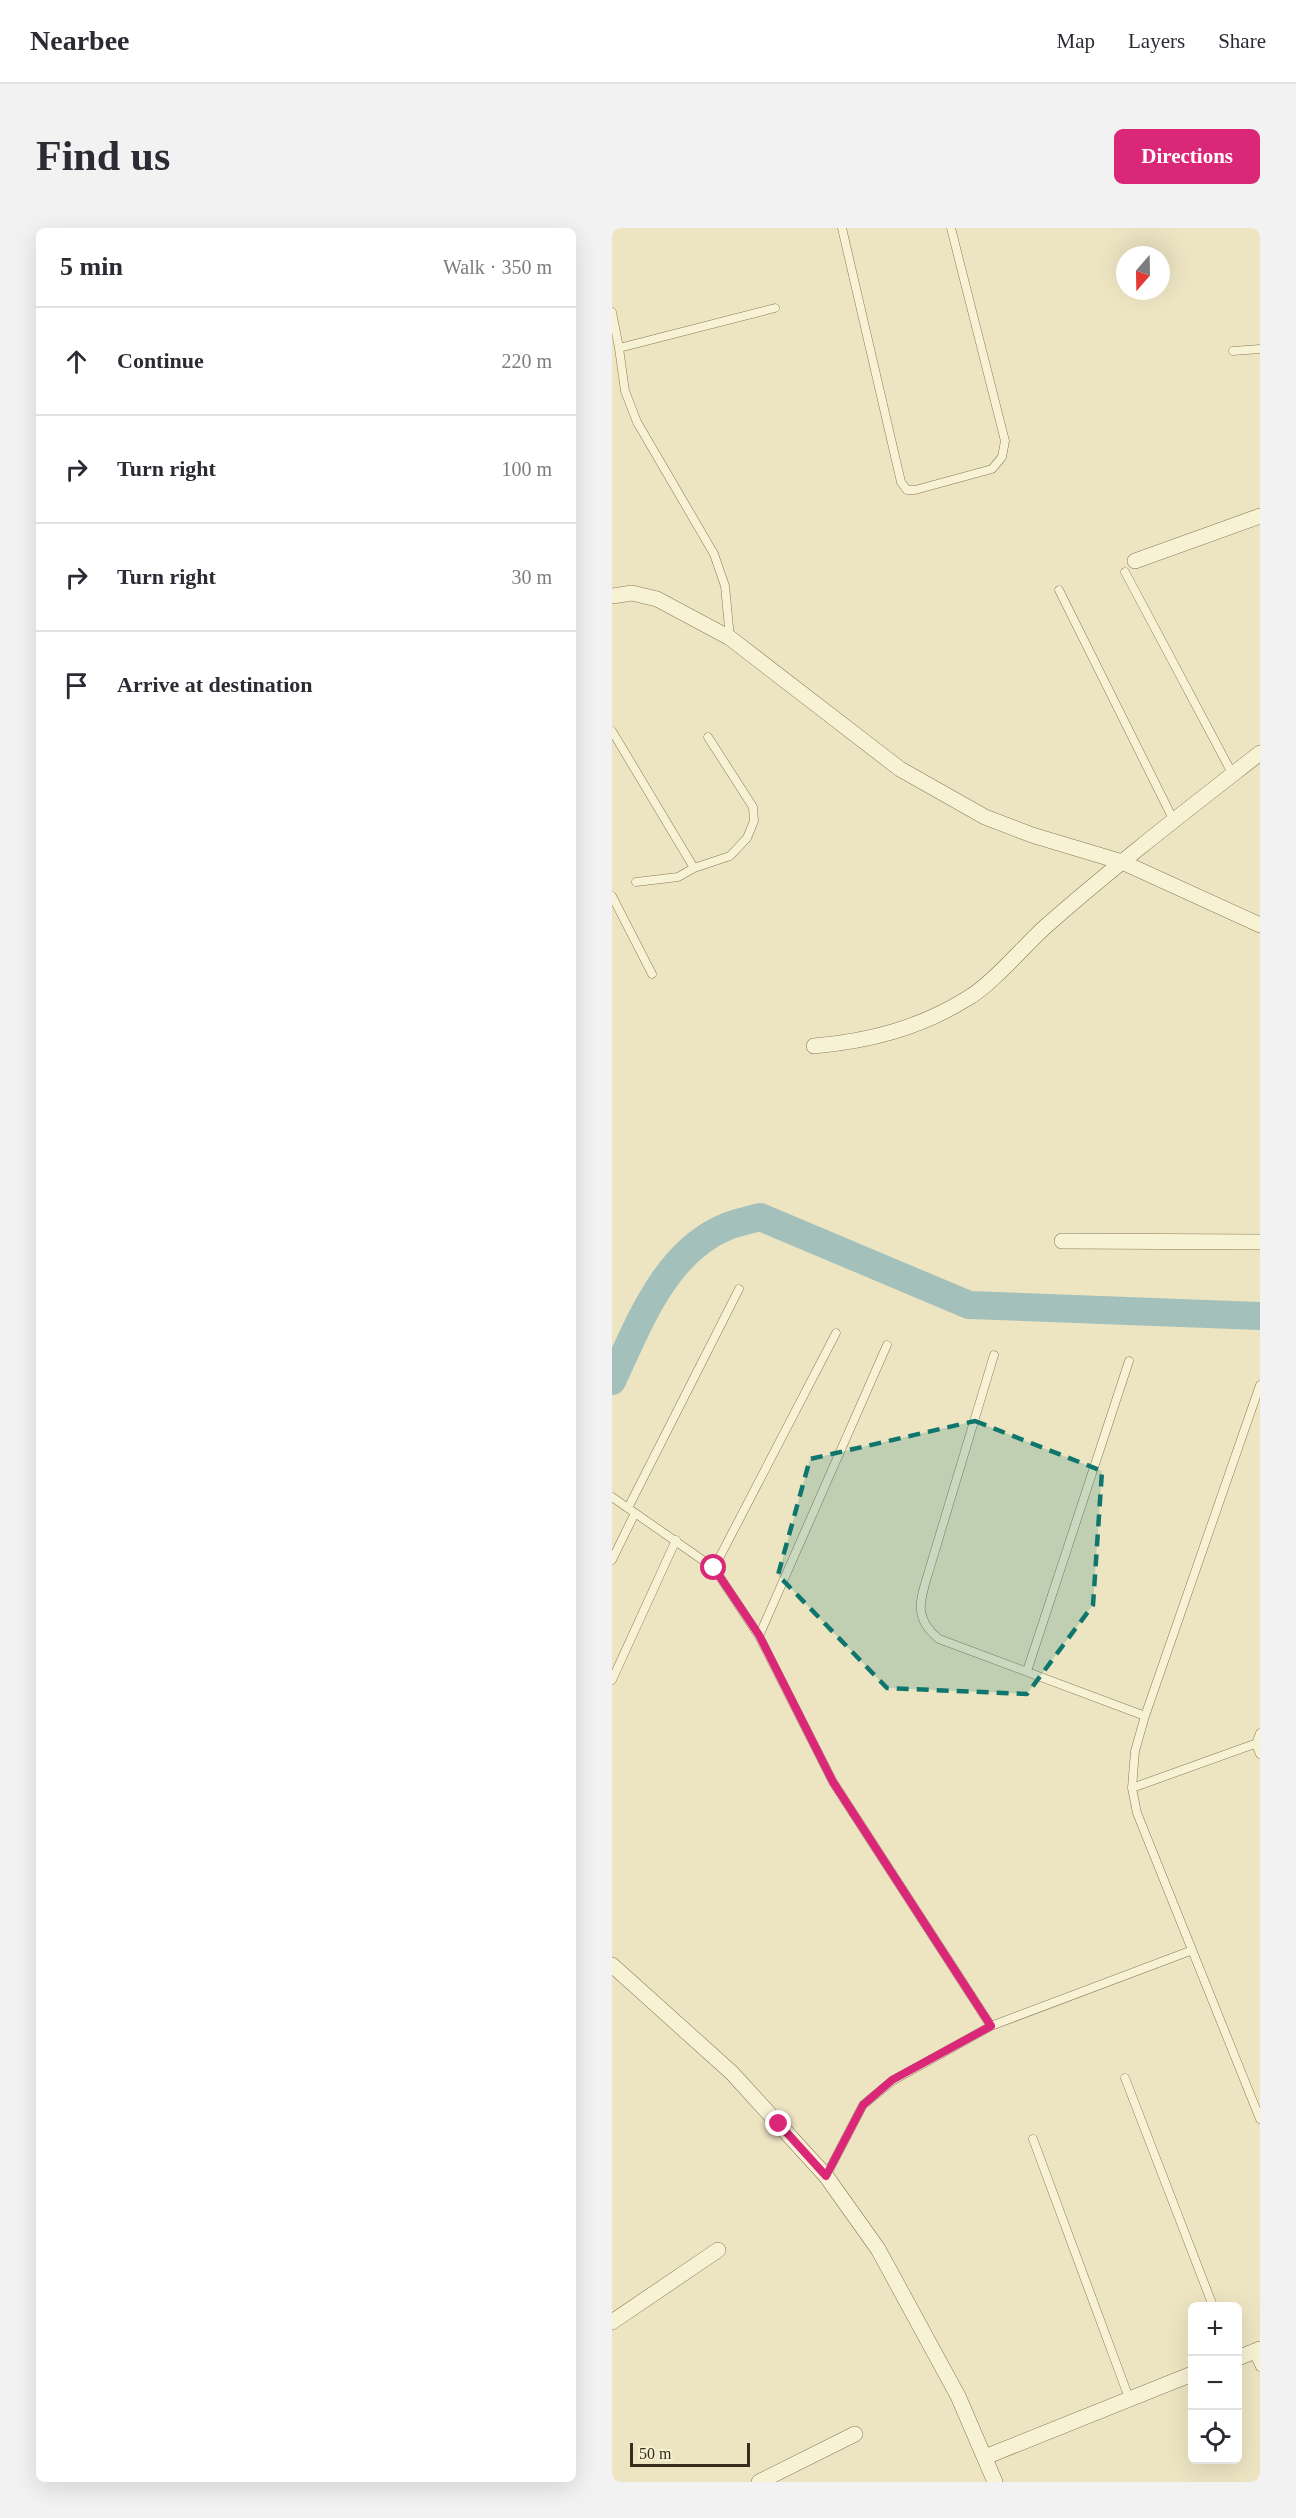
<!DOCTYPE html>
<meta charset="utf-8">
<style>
:root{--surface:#fff;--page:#f2f2f3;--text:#2b2b33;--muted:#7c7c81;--line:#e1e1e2;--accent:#db2777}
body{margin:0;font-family:Georgia,serif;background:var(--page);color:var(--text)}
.controls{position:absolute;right:18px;bottom:18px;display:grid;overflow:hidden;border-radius:9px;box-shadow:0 6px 24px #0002}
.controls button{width:54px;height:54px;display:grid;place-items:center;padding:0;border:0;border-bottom:2px solid var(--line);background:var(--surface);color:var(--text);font:30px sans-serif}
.compass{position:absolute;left:504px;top:18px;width:54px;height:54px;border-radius:50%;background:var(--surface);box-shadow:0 6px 24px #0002;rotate:200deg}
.scale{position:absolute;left:18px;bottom:15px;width:120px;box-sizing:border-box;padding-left:6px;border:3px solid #372d1d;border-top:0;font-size:16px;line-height:21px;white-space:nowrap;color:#372d1d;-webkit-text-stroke:4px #f5efd2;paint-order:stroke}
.stop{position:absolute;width:18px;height:18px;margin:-14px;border:4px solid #db2777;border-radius:50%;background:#fff}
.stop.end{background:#db2777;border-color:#fff;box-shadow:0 2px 6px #0008}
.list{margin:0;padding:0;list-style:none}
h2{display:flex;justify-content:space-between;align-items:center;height:78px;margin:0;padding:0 24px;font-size:26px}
h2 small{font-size:20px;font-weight:400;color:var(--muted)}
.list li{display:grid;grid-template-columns:39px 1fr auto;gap:18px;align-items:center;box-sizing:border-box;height:108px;padding:0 24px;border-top:2px solid var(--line)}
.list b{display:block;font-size:22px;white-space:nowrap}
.list em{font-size:20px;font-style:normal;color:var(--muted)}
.icon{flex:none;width:33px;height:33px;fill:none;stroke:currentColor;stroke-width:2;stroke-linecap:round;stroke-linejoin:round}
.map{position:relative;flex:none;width:648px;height:2254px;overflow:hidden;border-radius:9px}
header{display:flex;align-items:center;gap:36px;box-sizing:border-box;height:84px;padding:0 30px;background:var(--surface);border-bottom:2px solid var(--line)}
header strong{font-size:28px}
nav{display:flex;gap:33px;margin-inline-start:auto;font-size:21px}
.intro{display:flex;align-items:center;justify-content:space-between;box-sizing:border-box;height:144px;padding:0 36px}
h1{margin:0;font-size:42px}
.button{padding:15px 27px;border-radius:9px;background:var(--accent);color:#fff;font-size:21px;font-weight:700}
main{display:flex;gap:36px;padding:0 36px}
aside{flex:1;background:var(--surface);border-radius:9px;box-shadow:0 6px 24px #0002}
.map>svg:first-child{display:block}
</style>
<header>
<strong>Nearbee</strong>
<nav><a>Map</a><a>Layers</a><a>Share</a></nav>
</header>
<div class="intro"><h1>Find us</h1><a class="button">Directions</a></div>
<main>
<aside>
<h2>5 min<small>Walk · 350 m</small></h2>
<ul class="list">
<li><svg class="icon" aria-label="ahead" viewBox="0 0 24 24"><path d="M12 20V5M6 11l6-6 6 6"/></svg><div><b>Continue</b></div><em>220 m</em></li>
<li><svg class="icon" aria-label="right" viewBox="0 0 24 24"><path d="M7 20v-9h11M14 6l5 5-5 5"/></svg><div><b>Turn right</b></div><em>100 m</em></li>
<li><svg class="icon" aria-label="right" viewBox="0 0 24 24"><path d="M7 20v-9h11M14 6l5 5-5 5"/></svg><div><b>Turn right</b></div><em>30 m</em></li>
<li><svg class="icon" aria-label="arrive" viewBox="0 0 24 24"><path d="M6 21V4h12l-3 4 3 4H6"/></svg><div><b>Arrive at destination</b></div></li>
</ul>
</aside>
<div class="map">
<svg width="648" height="2254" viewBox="0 0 648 2254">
<rect width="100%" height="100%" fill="#ede5c2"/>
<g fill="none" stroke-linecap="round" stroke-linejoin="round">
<path stroke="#a4c0bb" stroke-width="28" d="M 0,1153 C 27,1096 53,1023 116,998 C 126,994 137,992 148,989 L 357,1077 L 648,1088"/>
<g stroke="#877759" stroke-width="9">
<path id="service" d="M 230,0 L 289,254 L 295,262 L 303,262 L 380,241 L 390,229 L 393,213 L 339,0
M 0,84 L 7,120 L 163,80
M 7,120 L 13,163 L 25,194 L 102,326 L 113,358 L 118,410
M 621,123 L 648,121
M 513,344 L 621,547
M 447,362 L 562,593
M 0,503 L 82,640 L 66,649 L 24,654
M 82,640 L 118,628 L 135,610 L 142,593 L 141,579 L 96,509
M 0,668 L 40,746
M 382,1127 L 319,1336 C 310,1368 298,1388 327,1411 L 533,1488
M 648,1157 L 533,1488 L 523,1523 L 520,1560 L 525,1585 L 648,1891
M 0,1269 L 102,1340 L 147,1408 L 221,1554 L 379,1798 L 578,1723
M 16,1280 L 127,1061
M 0,1332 L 23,1285
M 102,1340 L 224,1105
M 147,1408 L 275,1117
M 415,1443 L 517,1133
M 0,1452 L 64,1312
M 648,1505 L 644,1516 L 648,1526
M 520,1560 L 648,1514
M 513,1850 L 601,2078
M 421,1911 L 517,2170
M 214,1948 L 251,1877 L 280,1853 L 379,1798
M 641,2124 L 648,2139"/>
</g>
<g stroke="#877759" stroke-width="16">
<path id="minor" d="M 523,333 L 648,288
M 0,368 L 20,365 L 45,371 L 118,410 L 288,541 L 373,589 L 420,607 L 510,634 L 648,697
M 202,818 C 258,813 308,800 356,770 C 380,756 411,719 433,699 C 502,638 575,582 648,525
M 450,1013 L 648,1014
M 0,1737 L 120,1845 L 214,1948 L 266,2021 L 346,2168 L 383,2254
M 0,2094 L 106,2022
M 626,2130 L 648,2121
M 373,2229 L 580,2146
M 147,2254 L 243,2206"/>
</g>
<use href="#service" stroke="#f8f2d5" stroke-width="8"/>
<use href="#minor" stroke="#f8f2d5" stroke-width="15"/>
</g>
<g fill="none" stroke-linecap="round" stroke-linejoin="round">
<path stroke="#db2777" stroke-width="8" d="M 102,1340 L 147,1407 L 221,1554 L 379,1798 L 280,1852 L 251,1877 L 214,1948 L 167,1896"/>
</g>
<path fill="#0f766e" fill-opacity="0.2" stroke="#0f766e" stroke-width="4.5" stroke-dasharray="12 8" stroke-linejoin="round" d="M 363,1193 L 490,1243 L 481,1377 L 415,1466 L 275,1460 L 166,1347 L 198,1231 Z"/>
</svg>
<div class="controls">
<button>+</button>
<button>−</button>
<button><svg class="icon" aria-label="locate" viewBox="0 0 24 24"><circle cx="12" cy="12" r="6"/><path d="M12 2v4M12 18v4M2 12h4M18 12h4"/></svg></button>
</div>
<svg class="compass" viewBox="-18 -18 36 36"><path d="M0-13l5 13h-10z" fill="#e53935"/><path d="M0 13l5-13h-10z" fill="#7c7c81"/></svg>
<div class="scale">50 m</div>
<div class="stop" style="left:102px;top:1340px"></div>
<div class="stop end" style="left:167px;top:1896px"></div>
</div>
</main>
